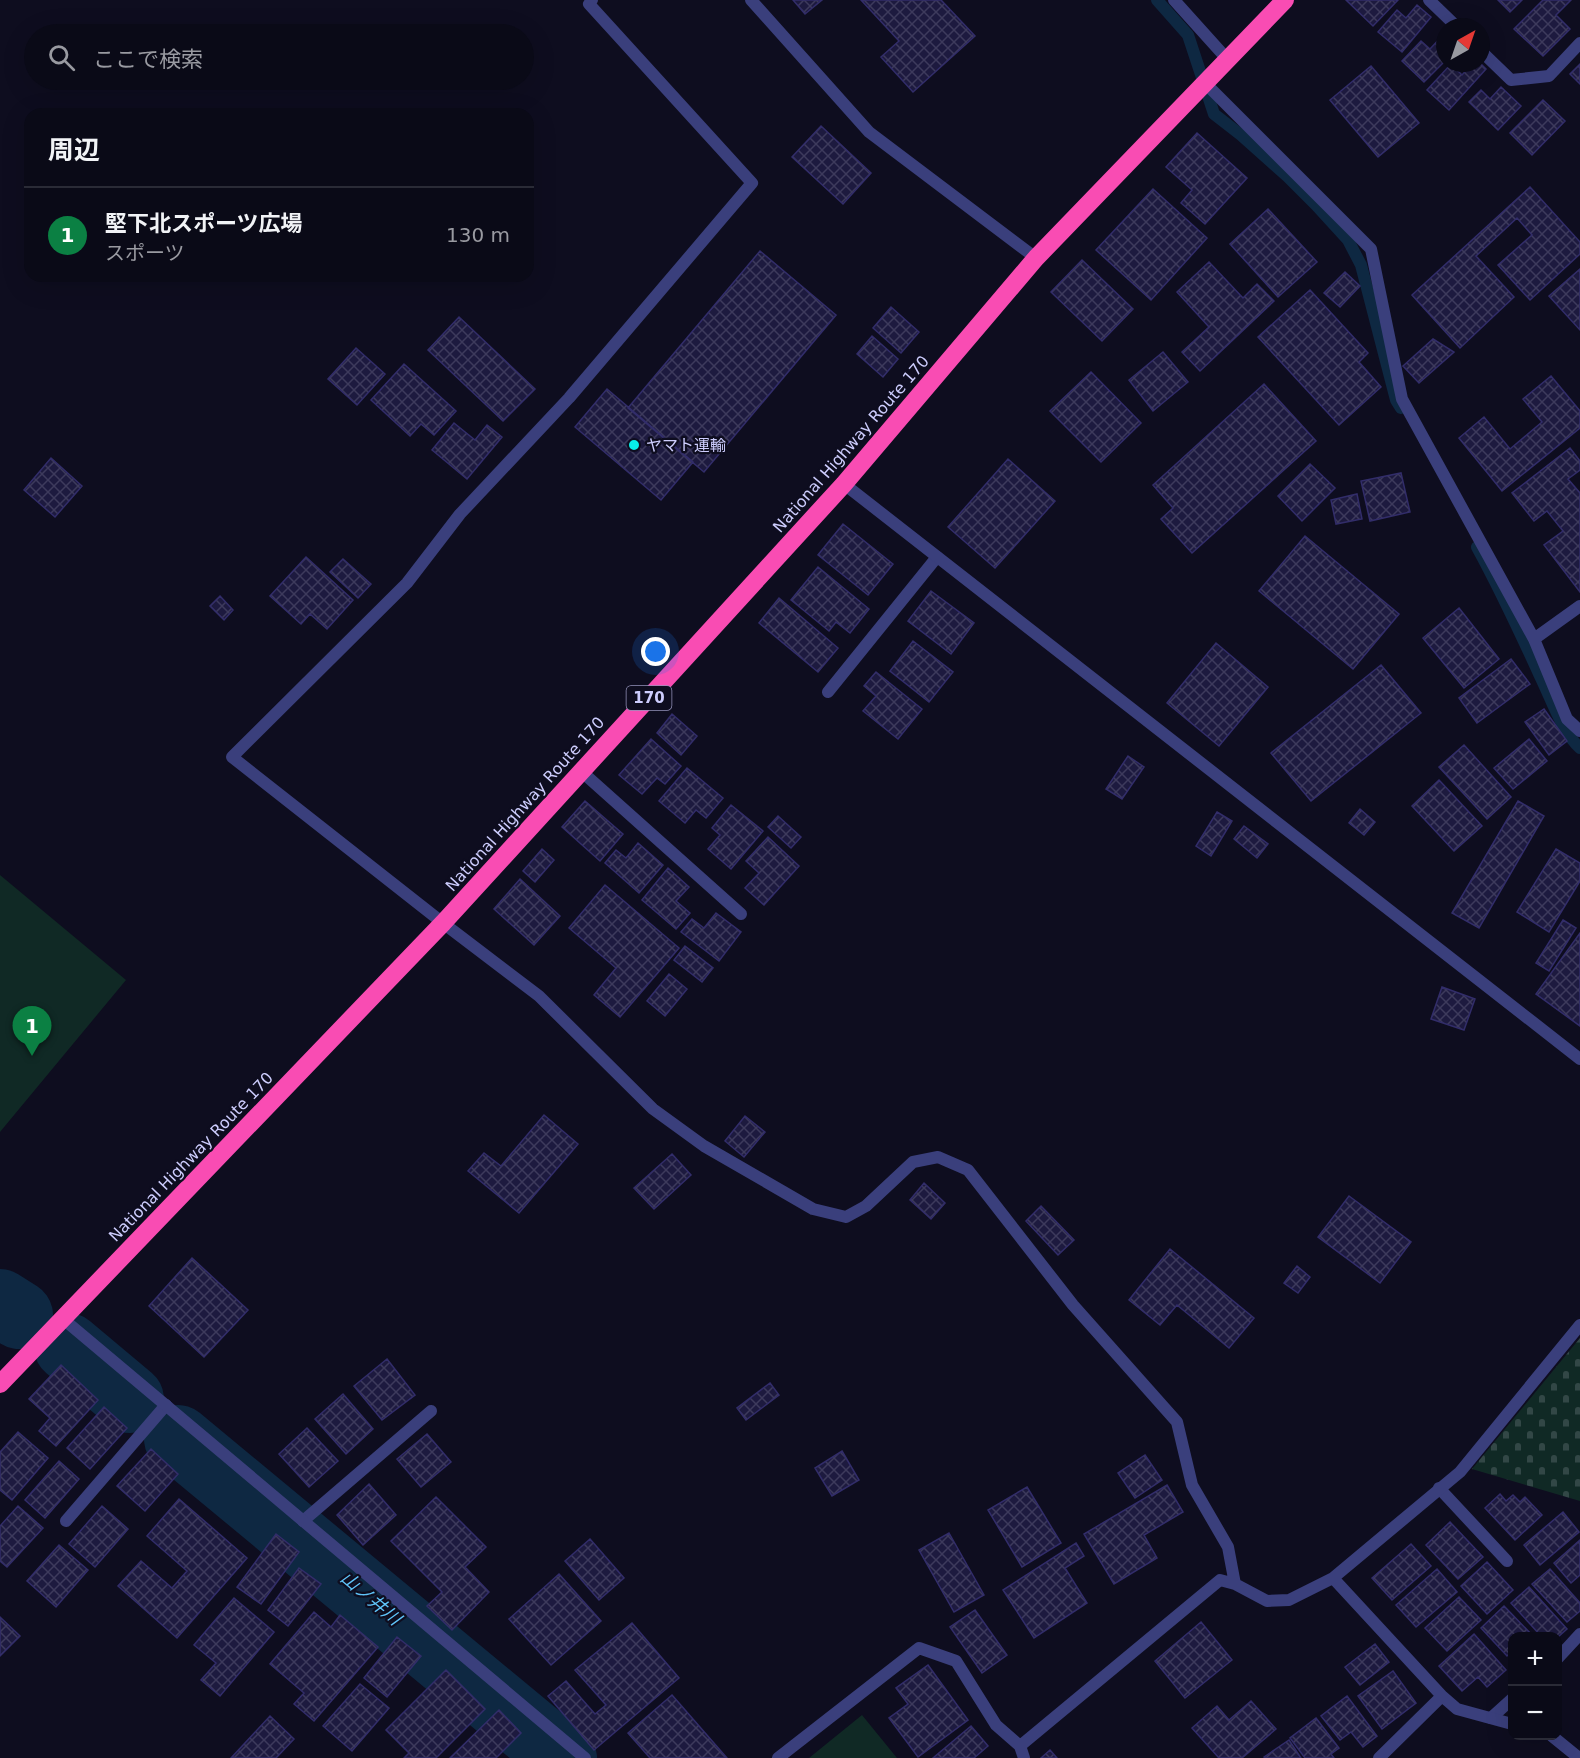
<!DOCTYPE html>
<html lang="ja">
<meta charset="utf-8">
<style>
:root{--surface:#0a0a17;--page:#131320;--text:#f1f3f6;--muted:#999aa1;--line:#2a2b36;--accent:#0b8043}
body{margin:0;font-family:"DejaVu Sans","Noto Sans JP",sans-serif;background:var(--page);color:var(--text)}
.controls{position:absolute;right:18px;bottom:18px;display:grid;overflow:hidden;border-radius:12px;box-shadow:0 6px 24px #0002}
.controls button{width:54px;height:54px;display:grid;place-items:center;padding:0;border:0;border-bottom:2px solid var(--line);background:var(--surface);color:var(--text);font:30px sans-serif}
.compass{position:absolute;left:1436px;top:18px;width:54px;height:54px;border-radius:50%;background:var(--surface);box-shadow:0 6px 24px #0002;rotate:40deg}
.you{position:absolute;left:656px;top:652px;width:21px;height:21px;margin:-15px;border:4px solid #fff;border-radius:50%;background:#1a73e8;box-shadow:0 0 0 9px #1a73e833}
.badge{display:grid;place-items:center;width:39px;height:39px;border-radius:50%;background:var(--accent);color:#fff;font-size:20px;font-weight:700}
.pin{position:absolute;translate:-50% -50px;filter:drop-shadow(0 2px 3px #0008)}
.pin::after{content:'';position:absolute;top:32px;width:21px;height:18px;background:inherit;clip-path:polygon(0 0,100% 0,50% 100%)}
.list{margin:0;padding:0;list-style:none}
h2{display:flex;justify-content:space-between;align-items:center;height:78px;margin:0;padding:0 24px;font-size:26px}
h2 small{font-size:20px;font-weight:400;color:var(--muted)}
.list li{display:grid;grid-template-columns:39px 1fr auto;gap:18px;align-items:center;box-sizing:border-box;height:96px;padding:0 24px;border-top:2px solid var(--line)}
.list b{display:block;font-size:22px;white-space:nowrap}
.list p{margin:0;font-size:20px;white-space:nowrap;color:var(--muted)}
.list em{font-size:20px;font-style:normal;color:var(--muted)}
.icon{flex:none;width:33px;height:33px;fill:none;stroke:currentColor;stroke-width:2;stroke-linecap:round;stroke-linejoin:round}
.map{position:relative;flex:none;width:1580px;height:1758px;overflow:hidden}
.search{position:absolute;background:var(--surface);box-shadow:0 6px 24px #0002;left:24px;top:24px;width:510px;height:66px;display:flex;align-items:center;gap:15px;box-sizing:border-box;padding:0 21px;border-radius:33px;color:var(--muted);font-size:22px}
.panel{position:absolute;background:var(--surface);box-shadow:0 6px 24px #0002;left:24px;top:108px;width:510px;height:174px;border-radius:18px}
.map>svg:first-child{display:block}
</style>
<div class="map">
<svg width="1580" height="1758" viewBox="0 0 1580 1758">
<defs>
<pattern id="cemetery-stones" width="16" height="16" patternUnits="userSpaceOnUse" patternTransform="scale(1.5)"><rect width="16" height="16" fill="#102925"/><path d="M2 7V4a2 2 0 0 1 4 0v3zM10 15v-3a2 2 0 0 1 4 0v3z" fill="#324746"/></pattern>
<pattern id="building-cross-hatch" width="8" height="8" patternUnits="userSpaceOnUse" patternTransform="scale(1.5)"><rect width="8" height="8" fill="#1d1a3f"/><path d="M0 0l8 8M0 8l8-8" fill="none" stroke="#3d3a5c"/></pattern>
</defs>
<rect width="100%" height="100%" fill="#0e0d1f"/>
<path fill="url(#cemetery-stones)" d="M 1580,1338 L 1580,1501 L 1472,1469 Z"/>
<path fill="#102925" d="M 0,875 L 126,980 L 0,1132 Z
M 862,1715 L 897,1758 L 809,1758 Z"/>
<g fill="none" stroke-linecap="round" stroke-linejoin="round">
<path stroke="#0e2842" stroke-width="12" d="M 1157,0 L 1188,35 L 1214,114 L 1241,135 L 1287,176 L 1316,205 L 1348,240 L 1361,265 L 1396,400 L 1401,408
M 1477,547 C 1500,589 1520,632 1540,676 C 1551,698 1562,732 1580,748"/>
<path stroke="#0e2842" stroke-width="68" d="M 0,1303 L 19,1315
M 68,1347 L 130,1399
M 178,1439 L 563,1758"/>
</g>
<path fill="url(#building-cross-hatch)" stroke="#322d6a" stroke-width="1.5" d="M 793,0 L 822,0 L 805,14 Z
M 861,0 L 941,0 L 975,36 L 913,92 L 881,57 L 899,41 Z
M 1346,0 L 1398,0 L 1373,26 Z
M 1498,0 L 1522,0 L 1510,12 Z
M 1543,0 L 1571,0 L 1556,15 L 1570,29 L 1543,56 L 1514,29 Z
M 1417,5 L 1431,17 L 1402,52 L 1378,32 L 1397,10 L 1406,18 Z
M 1445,33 L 1445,61 L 1424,82 L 1402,61 L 1421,41 L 1430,49 Z
M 1473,63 L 1480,63 L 1486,69 L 1449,110 L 1427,90 L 1451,64 L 1462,75 Z
M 1580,64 L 1580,84 L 1570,74 Z
M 1371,66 L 1419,123 L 1378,157 L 1330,100 Z
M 1501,87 L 1521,106 L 1498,130 L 1469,102 L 1481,90 L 1490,99 Z
M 1543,100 L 1565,121 L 1532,155 L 1510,133 Z
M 821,126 L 871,173 L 843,204 L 792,157 Z
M 1197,133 L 1247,178 L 1205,224 L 1181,203 L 1192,190 L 1166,167 Z
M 1530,187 L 1580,242 L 1580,254 L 1530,300 L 1498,265 L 1532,235 L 1517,218 L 1476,256 L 1514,297 L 1460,348 L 1412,295 Z
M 1153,189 L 1207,238 L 1151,300 L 1096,250 Z
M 1268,209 L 1317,262 L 1278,297 L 1230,244 Z
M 760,251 L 836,315 L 704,472 L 628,408 Z
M 1082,260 L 1133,309 L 1102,341 L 1051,292 Z
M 1209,262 L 1243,298 L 1257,284 L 1274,301 L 1200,371 L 1182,352 L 1209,327 L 1177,292 Z
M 1580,269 L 1580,330 L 1549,296 Z
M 1345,272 L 1360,286 L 1340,307 L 1324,293 Z
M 1310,290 L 1368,353 L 1359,362 L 1381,387 L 1339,425 L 1258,337 Z
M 891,307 L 919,332 L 901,353 L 873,328 Z
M 459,317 L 535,389 L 503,421 L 428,350 Z
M 872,336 L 898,359 L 883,377 L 857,354 Z
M 1433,339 L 1454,352 L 1419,383 L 1403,366 Z
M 356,348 L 385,374 L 357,405 L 328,379 Z
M 1163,352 L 1188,382 L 1153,411 L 1129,380 Z
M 404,364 L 456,411 L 434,435 L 421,424 L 410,436 L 371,400 Z
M 1091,372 L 1141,423 L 1101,462 L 1050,411 Z
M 1551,376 L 1580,411 L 1580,428 L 1502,491 L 1459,438 L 1484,417 L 1510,449 L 1542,422 L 1523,399 Z
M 1264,384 L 1316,441 L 1192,553 L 1161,519 L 1173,508 L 1153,485 Z
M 607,389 L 693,462 L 661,500 L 575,427 Z
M 454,423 L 475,440 L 487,425 L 502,437 L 467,479 L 432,450 Z
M 1570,448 L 1580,461 L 1580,470 L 1568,479 L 1580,493 L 1580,592 L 1544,545 L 1563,531 L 1547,511 L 1534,521 L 1512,493 Z
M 51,458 L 82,486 L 55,517 L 24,490 Z
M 1008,459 L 1055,501 L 995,568 L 948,527 Z
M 1310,464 L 1335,488 L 1302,521 L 1278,496 Z
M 1401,473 L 1410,512 L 1370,521 L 1361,481 Z
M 1357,494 L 1362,519 L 1336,524 L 1331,500 Z
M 843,524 L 893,564 L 868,595 L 818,555 Z
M 1305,536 L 1399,614 L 1353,669 L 1259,591 Z
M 306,557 L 353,600 L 327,629 L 310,614 L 301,624 L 270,596 Z
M 343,559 L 371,584 L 358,598 L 330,572 Z
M 818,567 L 869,609 L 850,633 L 836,622 L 829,631 L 791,600 Z
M 931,591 L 974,623 L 951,654 L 908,621 Z
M 220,596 L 233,610 L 224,620 L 210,606 Z
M 779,598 L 838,648 L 818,672 L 759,623 Z
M 1459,608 L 1499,659 L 1464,688 L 1423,638 Z
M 913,641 L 953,672 L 929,702 L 890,671 Z
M 1216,643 L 1268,687 L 1219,746 L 1167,703 Z
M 1511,659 L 1530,684 L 1477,723 L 1459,698 Z
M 1381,665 L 1421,713 L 1311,801 L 1271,753 Z
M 876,672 L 922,709 L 898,739 L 863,711 L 876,696 L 864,686 Z
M 1544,709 L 1567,741 L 1549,755 L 1525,722 Z
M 672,714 L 697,736 L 681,755 L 657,733 Z
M 651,739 L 681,766 L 665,784 L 657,778 L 642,794 L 619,775 Z
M 1529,739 L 1547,761 L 1513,789 L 1494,768 Z
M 1464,745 L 1511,797 L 1487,819 L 1439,767 Z
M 1128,756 L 1144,767 L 1122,799 L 1106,789 Z
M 687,768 L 723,798 L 706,818 L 696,810 L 685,823 L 659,801 Z
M 1439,780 L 1482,826 L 1454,851 L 1412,806 Z
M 585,801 L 623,834 L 600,861 L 562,827 Z
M 1518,801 L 1544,816 L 1479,928 L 1452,913 Z
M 731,805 L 763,831 L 731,869 L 708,849 L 720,835 L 712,828 Z
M 1360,809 L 1375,822 L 1364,835 L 1349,823 Z
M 1217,812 L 1232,821 L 1211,856 L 1196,846 Z
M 778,816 L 801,837 L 791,848 L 768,827 Z
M 1244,826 L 1268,844 L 1257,858 L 1234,839 Z
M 768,837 L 799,866 L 764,905 L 745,888 L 759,873 L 746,861 Z
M 638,843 L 663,865 L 639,893 L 605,863 L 616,850 L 626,858 Z
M 542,849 L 554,860 L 535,882 L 523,871 Z
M 1556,849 L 1580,863 L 1580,881 L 1549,932 L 1517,912 Z
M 668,868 L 689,887 L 676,901 L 690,913 L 676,929 L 642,900 Z
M 520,879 L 560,916 L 534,945 L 494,909 Z
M 605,885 L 679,948 L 620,1017 L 594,995 L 616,968 L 569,928 Z
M 716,913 L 741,932 L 719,961 L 681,932 L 692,919 L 704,928 Z
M 1563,920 L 1576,928 L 1549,971 L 1536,963 Z
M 1580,933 L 1580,1026 L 1536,994 Z
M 685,946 L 713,968 L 702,982 L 674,960 Z
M 669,974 L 687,989 L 665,1016 L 647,1001 Z
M 1442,987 L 1475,999 L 1464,1030 L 1431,1019 Z
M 544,1115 L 578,1144 L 519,1213 L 468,1171 L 484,1153 L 501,1166 Z
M 745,1116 L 765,1132 L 744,1157 L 725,1141 Z
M 672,1154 L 691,1175 L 654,1209 L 634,1188 Z
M 924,1183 L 945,1203 L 931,1219 L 910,1200 Z
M 1349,1196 L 1411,1242 L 1380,1283 L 1318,1237 Z
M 1041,1206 L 1074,1240 L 1058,1255 L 1026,1221 Z
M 1170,1249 L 1254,1318 L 1229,1348 L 1177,1305 L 1160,1325 L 1129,1300 Z
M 192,1258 L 248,1310 L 204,1357 L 149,1306 Z
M 1297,1266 L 1310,1277 L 1298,1293 L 1284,1283 Z
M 387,1359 L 415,1395 L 382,1420 L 354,1386 Z
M 61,1365 L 98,1400 L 56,1446 L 39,1431 L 50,1418 L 29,1399 Z
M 770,1383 L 779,1395 L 746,1420 L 737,1408 Z
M 343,1394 L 373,1429 L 346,1454 L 315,1419 Z
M 104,1407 L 127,1428 L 90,1469 L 67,1448 Z
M 307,1428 L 338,1461 L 309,1487 L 279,1454 Z
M 18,1432 L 48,1458 L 12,1500 L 0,1490 L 0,1452 Z
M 427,1434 L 451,1462 L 421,1487 L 397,1459 Z
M 151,1449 L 178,1474 L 145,1511 L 117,1486 Z
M 842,1451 L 859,1480 L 832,1496 L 815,1468 Z
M 1145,1455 L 1162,1480 L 1135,1498 L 1118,1473 Z
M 59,1461 L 79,1479 L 45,1518 L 25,1500 Z
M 369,1484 L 396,1515 L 363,1545 L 337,1515 Z
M 1167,1485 L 1183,1512 L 1144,1535 L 1157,1558 L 1114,1584 L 1084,1534 Z
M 1027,1487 L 1061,1543 L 1022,1567 L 988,1510 Z
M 1500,1494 L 1506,1501 L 1513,1495 L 1520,1502 L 1525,1497 L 1542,1515 L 1515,1540 L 1485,1508 Z
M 436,1497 L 486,1547 L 465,1567 L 489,1592 L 452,1630 L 427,1606 L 442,1592 L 391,1541 Z
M 179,1499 L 247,1558 L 177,1638 L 118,1586 L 141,1561 L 172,1588 L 187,1571 L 147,1536 Z
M 18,1506 L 43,1528 L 7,1567 L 0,1561 L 0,1526 Z
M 102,1506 L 128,1529 L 95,1567 L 69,1544 Z
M 1563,1512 L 1579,1532 L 1540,1565 L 1524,1545 Z
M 1450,1522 L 1483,1557 L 1458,1579 L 1426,1545 Z
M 949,1533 L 984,1595 L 954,1612 L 919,1550 Z
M 276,1534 L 299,1552 L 261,1604 L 237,1587 Z
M 590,1539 L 624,1578 L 599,1600 L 565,1561 Z
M 1580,1540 L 1580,1575 L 1571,1583 L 1554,1563 Z
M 1076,1543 L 1084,1556 L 1065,1568 L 1087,1603 L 1034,1638 L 1003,1590 Z
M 1411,1544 L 1431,1566 L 1392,1600 L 1372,1578 Z
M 59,1545 L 88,1570 L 56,1607 L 27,1581 Z
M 1487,1562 L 1513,1590 L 1487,1614 L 1461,1586 Z
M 299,1568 L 321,1584 L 288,1626 L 268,1610 Z
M 1437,1569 L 1457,1592 L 1416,1627 L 1396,1605 Z
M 1550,1569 L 1580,1603 L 1580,1611 L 1567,1622 L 1532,1584 Z
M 559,1574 L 601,1621 L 551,1665 L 509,1619 Z
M 1529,1587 L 1567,1629 L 1558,1637 L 1541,1636 L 1511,1603 Z
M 1459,1597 L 1481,1620 L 1447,1651 L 1425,1628 Z
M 234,1598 L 274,1632 L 220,1696 L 201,1680 L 216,1663 L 194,1645 Z
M 1504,1606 L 1533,1636 L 1512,1636 L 1512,1651 L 1507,1656 L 1481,1628 Z
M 975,1610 L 1007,1655 L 982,1673 L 950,1627 Z
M 314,1612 L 331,1627 L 340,1615 L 378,1647 L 314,1721 L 294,1704 L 304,1693 L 270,1664 Z
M 0,1617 L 20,1636 L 0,1656 Z
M 1201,1622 L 1232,1660 L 1185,1698 L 1155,1661 Z
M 632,1623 L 679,1678 L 594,1750 L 548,1696 L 566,1681 L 595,1714 L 606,1705 L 575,1670 Z
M 1474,1634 L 1506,1670 L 1487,1687 L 1478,1677 L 1462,1691 L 1439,1666 Z
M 397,1637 L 421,1656 L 387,1697 L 364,1678 Z
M 1375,1644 L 1389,1662 L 1360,1685 L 1345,1667 Z
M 928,1665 L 968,1720 L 918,1757 L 889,1718 L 908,1704 L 896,1688 Z
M 446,1670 L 485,1709 L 436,1758 L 404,1758 L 409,1753 L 386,1730 Z
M 1393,1671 L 1416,1703 L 1382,1729 L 1358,1696 Z
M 360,1684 L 389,1708 L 352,1751 L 323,1726 Z
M 672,1695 L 727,1758 L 650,1758 L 628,1733 Z
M 1347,1696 L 1377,1736 L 1363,1747 L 1351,1732 L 1340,1740 L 1321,1716 Z
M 1251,1701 L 1276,1729 L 1242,1758 L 1219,1758 L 1192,1728 L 1217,1706 L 1229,1720 Z
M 499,1710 L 521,1733 L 496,1758 L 450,1758 Z
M 270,1716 L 294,1739 L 276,1758 L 231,1758 Z
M 1316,1718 L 1339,1748 L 1331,1754 L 1334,1758 L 1305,1758 L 1290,1738 Z
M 971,1726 L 988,1746 L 974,1758 L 933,1758 Z
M 1289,1740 L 1301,1758 L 1265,1758 L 1264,1757 Z
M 1050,1750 L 1057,1758 L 1041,1758 Z"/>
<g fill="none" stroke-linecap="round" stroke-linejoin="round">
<path stroke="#3a3f7c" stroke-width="12" d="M 1429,0 L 1457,27
M 1481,51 L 1511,80 L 1549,76 L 1580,43
M 828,692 L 937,557
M 581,771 L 741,914
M 1439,1488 L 1507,1561
M 66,1521 L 166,1405
M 303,1521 L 431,1411
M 1558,1658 L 1580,1634
M 1491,1718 L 1512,1699"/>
<path stroke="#3a3f7c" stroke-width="12" d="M 592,0 L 589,4 L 752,183 L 569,398 L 460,514 L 407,583 L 232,757 L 443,923 L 539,996 L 653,1109 L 704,1146 L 813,1209 L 846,1217 L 866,1206 L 913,1162 L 938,1157 L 968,1170 L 1073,1305 L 1177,1422 L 1192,1485 L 1228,1547 L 1235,1584
M 751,0 L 869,132 L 1036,258
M 1174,0 L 1228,60
M 1205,83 L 1371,249 L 1402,399 L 1534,639 L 1567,719 L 1580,731
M 844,484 L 1580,1059
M 1534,639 L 1580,606
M 62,1318 L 585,1758
M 1333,1578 L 1442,1696 L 1457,1709 L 1512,1724
M 1552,1736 L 1579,1758
M 1020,1746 L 1024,1758
M 778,1758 L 919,1648 L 956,1661 L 996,1725 L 1020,1746 L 1220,1580 L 1235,1584 L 1267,1601 L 1289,1600 L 1333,1578 L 1460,1472 L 1580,1325
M 1379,1758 L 1442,1696"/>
<path stroke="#f94cb3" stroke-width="18" d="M 0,1384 L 443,923 L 844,484 L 1036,258 L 1285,0"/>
</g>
<circle fill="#08eee9" stroke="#0e0d1f" stroke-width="2" cx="634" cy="445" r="6"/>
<g text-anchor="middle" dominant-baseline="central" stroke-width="4.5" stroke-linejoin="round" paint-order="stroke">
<rect fill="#0e0d1f" stroke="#9493ba" stroke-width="1.5" x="626.5" y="686" width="45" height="24" rx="4.5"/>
<g font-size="15" font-weight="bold" fill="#cdcdfd">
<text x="649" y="698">170</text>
</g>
<g font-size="16" fill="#cdcdfd" stroke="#0e0d1f">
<text transform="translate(851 444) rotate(-49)">National Highway Route 170</text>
<text transform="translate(525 804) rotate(-48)">National Highway Route 170</text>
<text transform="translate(191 1157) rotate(-46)">National Highway Route 170</text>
</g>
<g font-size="16" fill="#cdcdfd" stroke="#0e0d1f" text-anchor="start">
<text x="646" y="445">ヤマト運輸</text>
</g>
<g font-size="18" font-style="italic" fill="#5fc4f9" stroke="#0e0d1f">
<text transform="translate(371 1598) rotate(40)">山ノ井川</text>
</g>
</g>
</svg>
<div class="controls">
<button>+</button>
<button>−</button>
</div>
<svg class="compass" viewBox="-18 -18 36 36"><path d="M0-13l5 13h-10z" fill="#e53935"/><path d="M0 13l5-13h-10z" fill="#999aa1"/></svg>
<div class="you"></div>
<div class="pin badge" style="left:32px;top:1056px">1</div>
<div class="search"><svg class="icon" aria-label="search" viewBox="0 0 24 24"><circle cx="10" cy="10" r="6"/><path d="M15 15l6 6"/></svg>ここで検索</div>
<section class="panel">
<h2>周辺<small></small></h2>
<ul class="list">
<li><span class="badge">1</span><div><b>堅下北スポーツ広場</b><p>スポーツ</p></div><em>130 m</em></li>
</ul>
</section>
</div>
